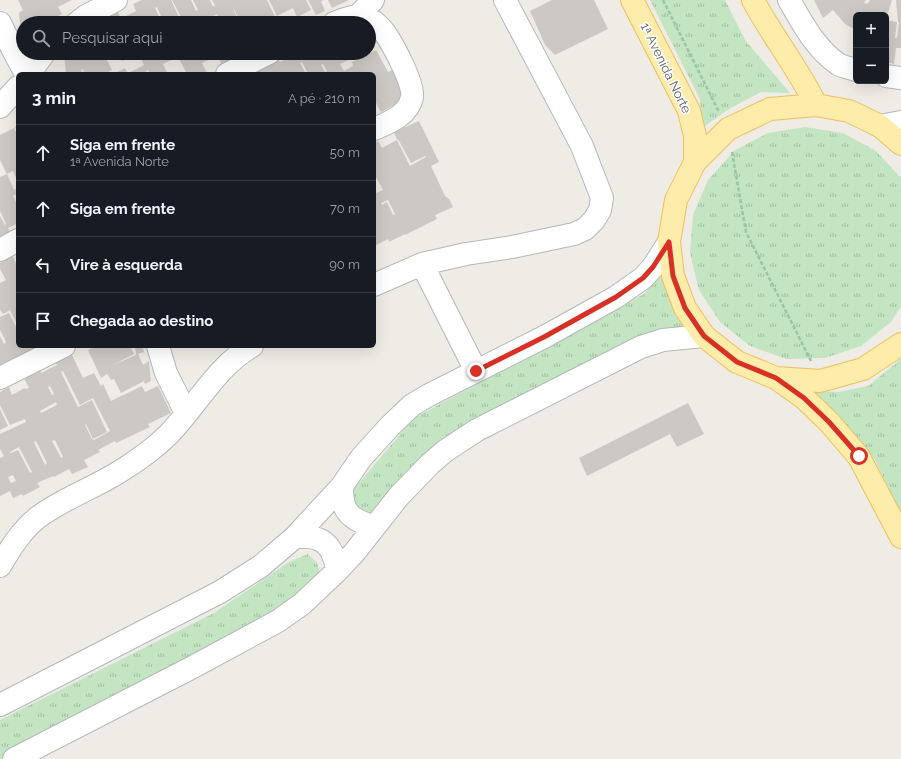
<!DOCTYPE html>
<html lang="pt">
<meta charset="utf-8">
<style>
:root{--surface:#171b24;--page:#20242c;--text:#f1f3f6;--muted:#9ea1a6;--line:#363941}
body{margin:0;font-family:Raleway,sans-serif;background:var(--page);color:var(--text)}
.controls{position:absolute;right:12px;top:12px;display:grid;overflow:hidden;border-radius:6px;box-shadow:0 4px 16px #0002}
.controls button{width:36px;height:36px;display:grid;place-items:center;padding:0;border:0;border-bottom:1px solid var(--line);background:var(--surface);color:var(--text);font:20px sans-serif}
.stop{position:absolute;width:12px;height:12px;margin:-9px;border:3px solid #d93025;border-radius:50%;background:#fff}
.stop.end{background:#d93025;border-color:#fff;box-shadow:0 1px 4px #0008}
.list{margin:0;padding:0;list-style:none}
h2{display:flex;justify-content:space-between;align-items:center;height:52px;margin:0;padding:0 16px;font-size:17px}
h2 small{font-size:13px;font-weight:400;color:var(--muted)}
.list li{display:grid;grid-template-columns:26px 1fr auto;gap:12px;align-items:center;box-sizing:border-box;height:56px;padding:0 16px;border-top:1px solid var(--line)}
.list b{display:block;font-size:15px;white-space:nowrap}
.list p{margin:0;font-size:13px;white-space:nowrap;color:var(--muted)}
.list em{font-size:13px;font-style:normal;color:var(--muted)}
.icon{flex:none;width:22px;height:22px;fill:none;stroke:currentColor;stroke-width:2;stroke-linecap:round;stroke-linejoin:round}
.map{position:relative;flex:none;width:901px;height:759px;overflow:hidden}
.search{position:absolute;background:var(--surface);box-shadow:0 4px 16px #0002;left:16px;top:16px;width:360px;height:44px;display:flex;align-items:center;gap:10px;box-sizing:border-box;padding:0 14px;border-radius:22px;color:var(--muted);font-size:15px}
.panel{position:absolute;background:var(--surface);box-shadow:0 4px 16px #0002;left:16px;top:72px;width:360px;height:276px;border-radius:6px}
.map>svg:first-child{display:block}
</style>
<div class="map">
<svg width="901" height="759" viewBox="0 0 901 759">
<defs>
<pattern id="park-tufts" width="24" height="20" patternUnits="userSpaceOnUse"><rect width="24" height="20" fill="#c3e5c1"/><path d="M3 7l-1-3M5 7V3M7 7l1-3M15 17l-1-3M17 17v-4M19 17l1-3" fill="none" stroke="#a2bda0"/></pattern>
</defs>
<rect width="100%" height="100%" fill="#eeece4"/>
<path fill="url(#park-tufts)" d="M 650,0 L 725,0 L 745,40 L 790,93 L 761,92 L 729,109 L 702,128 L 700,99 Z
M 805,127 L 843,133 L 876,151 L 901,178 L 901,306 L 891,322 L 861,346 L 825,358 L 786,359 L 750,346 L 720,322 L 699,290 L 690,253 L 693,215 L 708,180 L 734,151 L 768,133 Z
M 664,272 L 689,331 L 656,330 L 458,430 L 371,514 L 361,511 L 350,506 L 354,489 L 414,418 L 644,294 Z
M 901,359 L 901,513 L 874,458 L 812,391 L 839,392 L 868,386 Z
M 308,554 L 317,563 L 321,577 L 263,627 L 5,759 L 0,759 L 0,720 L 214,613 L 289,562 Z"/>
<path fill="#ccc8c3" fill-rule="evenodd" d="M 18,0 L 72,0 L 58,7 L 62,14 L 45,23 L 23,23 L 23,31 L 21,32 L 19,13 L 23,10 Z
M 142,0 L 171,0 L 181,22 L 183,21 L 172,0 L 191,0 L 196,11 L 198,10 L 193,0 L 210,0 L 213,7 L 215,5 L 212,0 L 267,0 L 277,21 L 279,21 L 280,23 L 243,23 L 243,22 L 241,23 L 232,6 L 239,23 L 221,23 L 217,14 L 199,23 L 164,23 L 157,7 L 155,8 L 162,23 L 125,23 L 122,18 L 136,11 L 133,4 Z
M 269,0 L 306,0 L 311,10 L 297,17 L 293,8 L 277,16 Z
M 308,0 L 324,0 L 321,1 L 325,11 L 316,15 Z
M 328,0 L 349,0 L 332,8 Z
M 552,0 L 594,0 L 608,29 L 555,55 L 545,45 L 530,11 Z
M 814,0 L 866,0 L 864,3 L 867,4 L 870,0 L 892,0 L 888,13 L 886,12 L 885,15 L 856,15 L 856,30 L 845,24 L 833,10 L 823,18 Z
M 896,0 L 901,0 L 901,48 L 896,48 L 894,64 L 886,62 L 886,20 L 897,22 L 895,38 L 897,38 L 899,22 L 898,22 Z
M 117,10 L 123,23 L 99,23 L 102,20 L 101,18 Z
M 217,16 L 220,23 L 203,23 Z
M 376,50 L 388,72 L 394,69 L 403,87 L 400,102 L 381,112 L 374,99 L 374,74 L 308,74 L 302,62 L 300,63 L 306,74 L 247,74 L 279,60 L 280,62 L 288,58 L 289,59 L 296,56 L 296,53 L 325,53 L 327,58 L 335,53 L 351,53 L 353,58 L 340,64 L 344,71 L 353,66 L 352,62 ZM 323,64 L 327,71 L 325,72 L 321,65 Z
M 66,53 L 80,53 L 82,56 L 85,55 L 85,56 L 91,53 L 115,53 L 106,58 L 112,70 L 106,73 L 107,74 L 85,74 L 83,69 L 81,70 L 83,74 L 66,74 L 64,54 Z
M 120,53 L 242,53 L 237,56 L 238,57 L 222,65 L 218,56 L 202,63 L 207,73 L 204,74 L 187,74 L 178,57 L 163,64 L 168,74 L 150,74 L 148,70 L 146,71 L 148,74 L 131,74 L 130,72 L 144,65 L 138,53 L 122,61 L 119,56 L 121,55 Z
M 125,68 L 128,74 L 113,74 Z
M 419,121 L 439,162 L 431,166 L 445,196 L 449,199 L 453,207 L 435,215 L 437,219 L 405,235 L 405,234 L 389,242 L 388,239 L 374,246 L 374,194 L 383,190 L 376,177 L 374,178 L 374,143 L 378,141 L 382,148 L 397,140 L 410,166 L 426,157 L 425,156 L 411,163 L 398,139 L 397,140 L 394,132 ZM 388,200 L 395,214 L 393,215 L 387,202 L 382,205 L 381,203 Z
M 18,126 L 18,134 L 15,127 Z
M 14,128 L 18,136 L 18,182 L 13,171 L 7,174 L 14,190 L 18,188 L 18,200 L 15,194 L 13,196 L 18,206 L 18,223 L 8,228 L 11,234 L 0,240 L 0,216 L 5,225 L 6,224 L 0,211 L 0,177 L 7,174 L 0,160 L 0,135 Z
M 12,255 L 18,268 L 18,326 L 10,310 L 3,314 L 0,310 L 0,283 L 6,280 L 0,269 L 0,263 Z
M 9,313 L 18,331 L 18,346 L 48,346 L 0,370 L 0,336 L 4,344 L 6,342 L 0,330 L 0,317 Z
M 96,346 L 130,346 L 134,354 L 113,365 L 136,355 L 135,346 L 143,346 L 144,352 L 138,354 L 143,365 L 149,361 L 151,381 L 145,384 L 144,381 L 121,393 L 114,379 L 111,380 L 107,374 L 101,378 L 88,350 Z
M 72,355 L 83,378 L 94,373 L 101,386 L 103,384 L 111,401 L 142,386 L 145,392 L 158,386 L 171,413 L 148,424 L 150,427 L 116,443 L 115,441 L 98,450 L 100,452 L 84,460 L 88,467 L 72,474 L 69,469 L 54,477 L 53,476 L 37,483 L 40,487 L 23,496 L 22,494 L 13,498 L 10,491 L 0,496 L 0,458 L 4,456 L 0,449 L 0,434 L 26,422 L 25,419 L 10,425 L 0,405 L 0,392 L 9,387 L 12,395 L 25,388 L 26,389 L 29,388 L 24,378 L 40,370 L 41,373 L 57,365 L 56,363 ZM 63,371 L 80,405 L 93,398 L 110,431 L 94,440 L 92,439 L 85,425 L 86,424 L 93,439 L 107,432 L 92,400 L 78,407 L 61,372 ZM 50,386 L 54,394 L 52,395 L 48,387 ZM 56,402 L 57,405 L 41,413 L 40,411 ZM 55,440 L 63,457 L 61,458 L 52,441 ZM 36,441 L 47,463 L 45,465 L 34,442 ZM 19,447 L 32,472 L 30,473 L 18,450 L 11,453 L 10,452 ZM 13,475 L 16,481 L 11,483 L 8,477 Z
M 688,403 L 704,434 L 677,447 L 670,434 L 587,476 L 579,458 Z
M 0,409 L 8,426 L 0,430 Z"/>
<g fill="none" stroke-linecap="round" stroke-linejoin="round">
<g stroke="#b4b7bb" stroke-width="24">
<path id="minor" d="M 789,0 C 802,23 816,49 838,64 C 843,67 850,68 856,70
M 358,16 L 373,0
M 0,23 L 13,50 L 26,74
M 77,23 L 86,16 L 116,0
M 334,23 C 345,19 354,14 366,18 C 374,20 380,27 385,33 C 393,45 414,83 412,97 C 409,115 388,123 374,129
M 29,74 L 44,53
M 227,74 L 269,53
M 886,76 L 901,78
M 0,107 L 18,87
M 880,126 L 901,122
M 0,250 L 18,240
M 422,264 L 476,371
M 374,285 L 422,264 L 466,254 L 512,247 L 574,234 L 585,229 L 594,220 L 600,210 L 602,198 L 582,146 L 505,0
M 158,346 L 166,373 L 186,413
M 0,378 L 64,346
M 342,486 C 342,494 342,504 347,511 C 352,519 366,525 375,526
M 295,537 C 302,537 311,536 318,539 C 331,544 336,559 337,571
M 0,566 C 10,549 21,531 37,518 C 62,499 92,489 119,472 C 137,461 155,448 169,434 C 198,404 216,367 252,346
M 0,705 L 220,592 L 261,566 L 295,537 L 342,486 L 361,458 L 390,426 L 412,405 L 429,395 L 544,337 L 616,297 L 643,278 L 653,267 L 669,242
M 14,759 L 191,668 L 278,621 L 302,604 L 337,571 L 354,553 L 399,496 L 430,464 L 445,451 L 477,430 L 641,347 L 663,340 L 704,336"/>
</g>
<g stroke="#eebf5d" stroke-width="24">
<path id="major" d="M 632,0 L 689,111 L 695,136 L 695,162
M 753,0 C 772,36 798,68 816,105
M 901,144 L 880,126 L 849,111 L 816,105 L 770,109 L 728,129 L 695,162 L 676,200 L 669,242 L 673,276 L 685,308 L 704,336 L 737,362 L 776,378 L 820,381 L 863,369 L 901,344
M 776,378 L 804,398 L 829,422 L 859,457 L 901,537"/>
</g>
<path stroke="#9bc6a4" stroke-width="2.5" stroke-dasharray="4 2" stroke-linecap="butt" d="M 663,0 L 719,112
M 732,152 L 746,232 L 811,361"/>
<use href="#minor" stroke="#fff" stroke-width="22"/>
<use href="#major" stroke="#fdecaa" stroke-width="22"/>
</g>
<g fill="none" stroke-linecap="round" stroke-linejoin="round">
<path stroke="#d93025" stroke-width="5" d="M 476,371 L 544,337 L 616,297 L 643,278 L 653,267 L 669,242 L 673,276 L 685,308 L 704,336 L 737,362 L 776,378 L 804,398 L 829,422 L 859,456"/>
</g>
<g text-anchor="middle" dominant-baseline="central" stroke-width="3" stroke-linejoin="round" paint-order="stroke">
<g font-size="13" fill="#5c6064" stroke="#fff">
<text transform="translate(666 68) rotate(64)">1ᵃ Avenida Norte</text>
</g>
</g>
</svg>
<div class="controls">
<button>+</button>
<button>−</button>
</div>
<div class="stop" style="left:859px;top:456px"></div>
<div class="stop end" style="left:476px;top:371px"></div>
<div class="search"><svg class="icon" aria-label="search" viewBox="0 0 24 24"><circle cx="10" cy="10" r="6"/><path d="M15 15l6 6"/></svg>Pesquisar aqui</div>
<section class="panel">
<h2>3 min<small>A pé · 210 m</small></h2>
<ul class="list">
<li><svg class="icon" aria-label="ahead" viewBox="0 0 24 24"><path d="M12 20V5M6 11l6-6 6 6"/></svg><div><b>Siga em frente</b><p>1ᵃ Avenida Norte</p></div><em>50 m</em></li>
<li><svg class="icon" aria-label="ahead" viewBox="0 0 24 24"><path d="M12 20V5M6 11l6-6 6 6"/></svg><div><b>Siga em frente</b></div><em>70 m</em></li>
<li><svg class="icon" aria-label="left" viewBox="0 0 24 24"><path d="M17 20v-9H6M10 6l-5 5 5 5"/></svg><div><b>Vire à esquerda</b></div><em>90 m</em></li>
<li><svg class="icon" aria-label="arrive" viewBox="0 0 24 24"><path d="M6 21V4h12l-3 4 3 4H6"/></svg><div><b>Chegada ao destino</b></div></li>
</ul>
</section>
</div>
